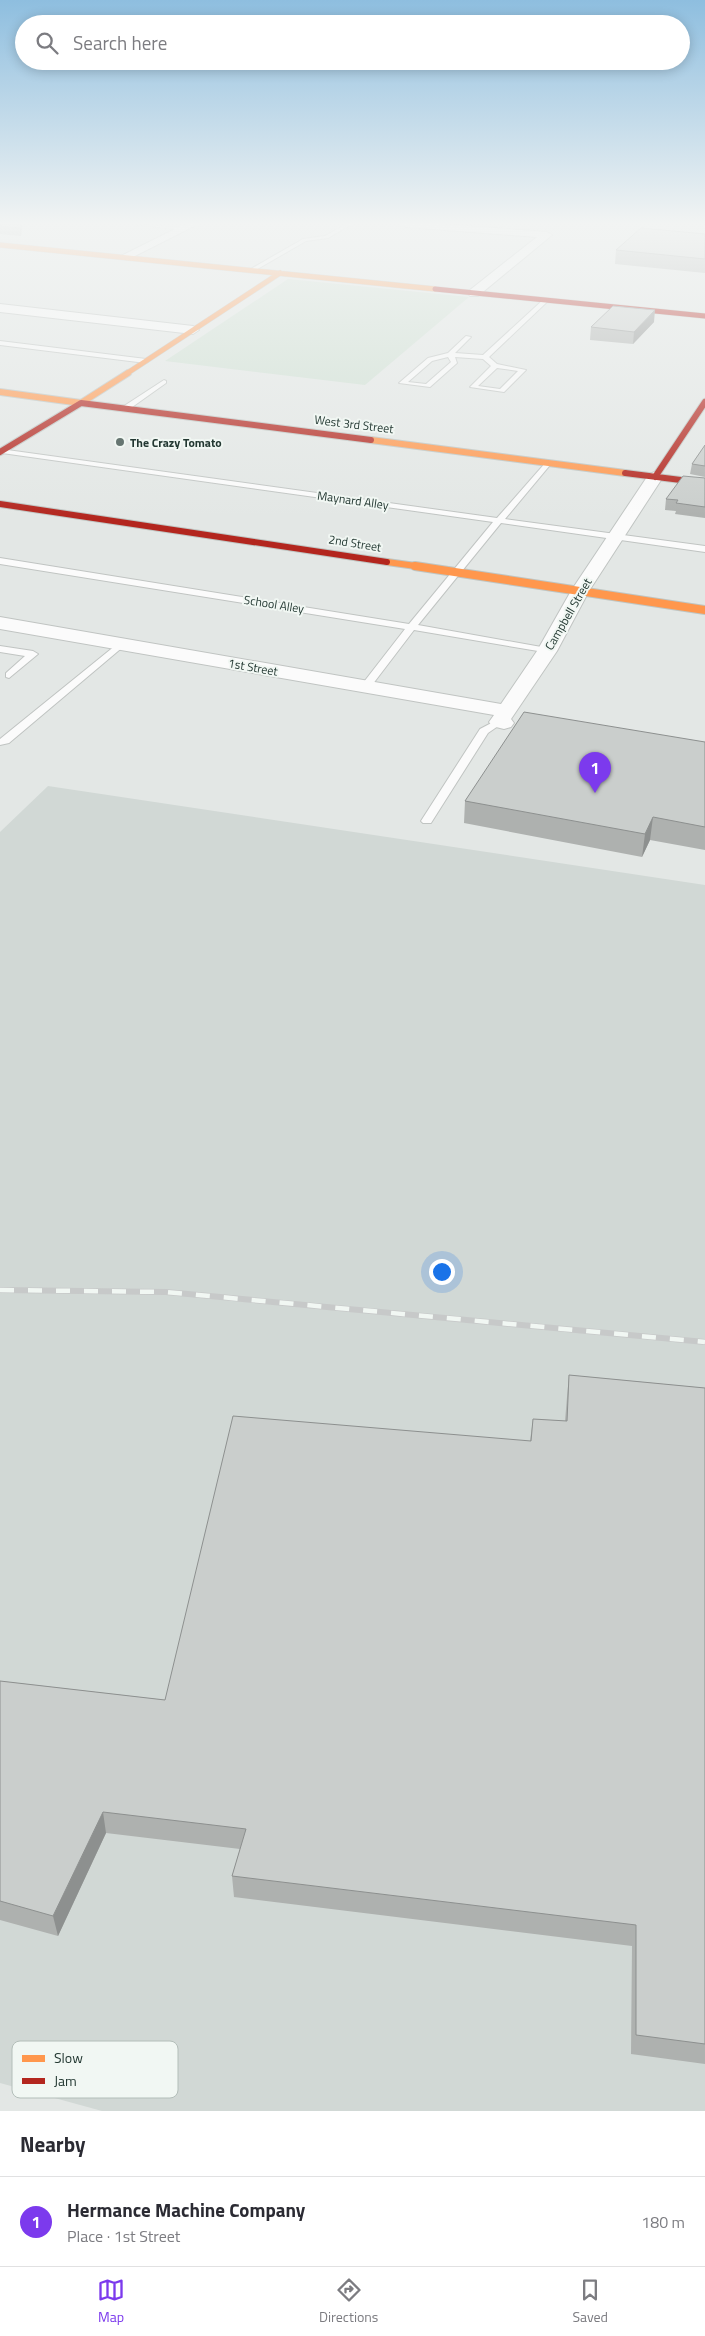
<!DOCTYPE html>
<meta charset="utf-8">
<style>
:root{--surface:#fff;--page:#f7f7f7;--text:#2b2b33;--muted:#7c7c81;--line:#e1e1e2;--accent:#7c3aed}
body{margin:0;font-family:"Titillium Web",sans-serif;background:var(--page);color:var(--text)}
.you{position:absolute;left:441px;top:1271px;width:18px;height:18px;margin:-12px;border:4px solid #fff;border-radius:50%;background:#1a73e8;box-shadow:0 0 0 8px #1a73e833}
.badge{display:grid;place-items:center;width:32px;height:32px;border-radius:50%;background:var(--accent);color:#fff;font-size:16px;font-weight:700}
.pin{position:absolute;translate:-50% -41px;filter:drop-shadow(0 1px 2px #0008)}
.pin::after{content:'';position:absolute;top:26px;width:18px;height:15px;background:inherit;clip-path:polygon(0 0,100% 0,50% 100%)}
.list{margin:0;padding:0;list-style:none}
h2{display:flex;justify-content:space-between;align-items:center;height:65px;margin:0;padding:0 20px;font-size:21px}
h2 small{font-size:16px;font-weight:400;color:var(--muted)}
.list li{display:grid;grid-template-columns:32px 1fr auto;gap:15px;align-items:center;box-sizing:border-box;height:90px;padding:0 20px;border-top:1px solid var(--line)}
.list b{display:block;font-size:19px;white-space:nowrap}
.list p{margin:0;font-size:16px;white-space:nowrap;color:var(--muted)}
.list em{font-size:16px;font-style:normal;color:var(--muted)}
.icon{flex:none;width:28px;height:28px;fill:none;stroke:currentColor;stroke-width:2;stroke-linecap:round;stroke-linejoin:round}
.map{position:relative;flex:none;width:705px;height:2111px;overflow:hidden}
.search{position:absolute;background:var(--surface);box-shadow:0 2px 12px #0003;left:15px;right:15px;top:15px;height:55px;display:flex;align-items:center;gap:12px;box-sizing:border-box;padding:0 18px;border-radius:28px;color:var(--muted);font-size:19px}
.sheet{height:155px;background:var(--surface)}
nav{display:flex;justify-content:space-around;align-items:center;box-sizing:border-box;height:70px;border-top:1px solid var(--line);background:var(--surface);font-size:14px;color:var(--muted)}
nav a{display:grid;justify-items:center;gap:2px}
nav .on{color:var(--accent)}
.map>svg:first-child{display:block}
</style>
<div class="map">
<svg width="705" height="2111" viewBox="0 0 705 2111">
<rect width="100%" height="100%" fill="#e3e7e5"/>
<path fill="#d1d8d5" d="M 48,786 L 705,885 L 705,2111 L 102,2111 L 0,2083 L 0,832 Z"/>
<path fill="#cedfd2" d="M 288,279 L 469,297 L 365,385 L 165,361 Z"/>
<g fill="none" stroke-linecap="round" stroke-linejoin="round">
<g stroke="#c0c4c2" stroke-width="2">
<path id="lane" d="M 132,224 L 186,228 L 183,230 Z
M 346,224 L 352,224 L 328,238 L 306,241 L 254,271 L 249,270 L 303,239 L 325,236 Z
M 544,299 L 549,300 L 489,357 L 497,364 L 526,370 L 504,392 L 470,387 L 491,366 L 483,359 L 455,357 L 457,363 L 430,387 L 399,383 L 428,358 L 448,353 L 466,336 L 471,337 L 455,353 L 483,355 ZM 448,357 L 451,362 L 426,384 L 408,382 L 432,361 ZM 497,368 L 518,371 L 500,389 L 478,386 Z
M 0,341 L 146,359 L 149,361 L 146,363 L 0,345 Z
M 164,380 L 166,381 L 166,383 L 128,410 L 121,408 Z
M 0,449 L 497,518 L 547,461 L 550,461 L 550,465 L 505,519 L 705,546 L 705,552 L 501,523 L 418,625 L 547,648 L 552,651 L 550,653 L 414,630 L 369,689 L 365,690 L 360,687 L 405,629 L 0,564 L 0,558 L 409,624 L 493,522 L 2,453 Z
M 121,641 L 126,644 L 124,646 L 9,743 L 0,745 L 0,739 Z
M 0,646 L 33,651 L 38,654 L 9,678 L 6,677 L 6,673 L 25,656 L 0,652 Z
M 499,719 L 504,722 L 488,733 L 431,823 L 423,823 L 421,821 L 480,729 Z"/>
</g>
<g stroke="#c0c4c2" stroke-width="2">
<path id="street" d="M 185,224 L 198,224 L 129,259 L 121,259 L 119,257 Z
M 401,224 L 443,224 L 547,232 L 552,235 L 478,296 L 470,296 L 468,293 L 470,290 L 537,237 L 406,227 Z
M 0,304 L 193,326 L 199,330 L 193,334 L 0,312 Z
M 655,472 L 661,474 L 663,477 L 589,591 L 557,651 L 511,719 L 514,723 L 511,727 L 504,729 L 492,726 L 489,722 L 494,715 L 0,629 L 0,617 L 501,704 L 537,651 L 571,591 L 649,474 Z"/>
</g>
<g stroke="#bfc5c2" stroke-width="6">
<path id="slow-far2" d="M 0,245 L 435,289
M 126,374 L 280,273"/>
</g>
<g stroke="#bfc5c2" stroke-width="8">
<path id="slow-far1" d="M 0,392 L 81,403 L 128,373
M 371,440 L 625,473
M 387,562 L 423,567"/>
</g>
<g stroke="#bfc5c2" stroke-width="10">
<path id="slow" d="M 415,566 L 705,610"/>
</g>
<g stroke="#bfc5c2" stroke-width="6">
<path id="jam-far1" d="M 435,289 L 705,316"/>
</g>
<g stroke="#bfc5c2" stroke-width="8">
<path id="jam" d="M 0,452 L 81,403 L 371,440
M 625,473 L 705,483
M 655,477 L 705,402
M 0,504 L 387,562"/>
</g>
<use href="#lane" fill="#fbfbfb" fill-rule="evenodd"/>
<use href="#street" fill="#fbfbfb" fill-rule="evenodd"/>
<use href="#slow-far2" stroke="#ff974d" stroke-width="5"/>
<use href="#slow-far1" stroke="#ff974d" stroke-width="6"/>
<use href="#slow" stroke="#ff974d" stroke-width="8"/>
<use href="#jam-far1" stroke="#b3261e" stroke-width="5"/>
<use href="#jam" stroke="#b3261e" stroke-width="6"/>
<g stroke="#c7c9c9" stroke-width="6">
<path id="rail" d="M 0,1290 L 166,1292 L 705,1342"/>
</g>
<use href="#rail" stroke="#f1f7f3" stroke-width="4.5" stroke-dasharray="14" stroke-linecap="butt"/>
</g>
<path fill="#aeb1af" d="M 0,224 L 22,224 L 21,236 L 0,234 Z
M 705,234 L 705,273 L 615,264 L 616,250 Z
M 654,322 L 633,344 L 590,340 L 591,327 Z
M 705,445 L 705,477 L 690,474 L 692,464 Z
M 705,478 L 705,518 L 675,514 L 676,511 L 665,510 L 666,499 Z
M 705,742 L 705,850 L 650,840 L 642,857 L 464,823 L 465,801 Z
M 569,1375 L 705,1388 L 705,2064 L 631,2054 L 632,1946 L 234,1897 L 232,1876 L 240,1849 L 106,1833 L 58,1936 L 0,1920 L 0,1681 L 165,1700 L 530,1441 L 533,1419 L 565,1421 L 567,1397 Z"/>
<path fill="#8d908f" d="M 21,224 L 22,224 L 21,236 L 20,228 Z
M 655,310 L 654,322 L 633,344 L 634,332 Z
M 653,817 L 650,840 L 642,857 L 645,834 Z
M 103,1812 L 106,1833 L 58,1936 L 53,1916 Z"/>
<path fill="#cacecc" stroke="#8d908f" d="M 0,224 L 21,224 L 20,228 L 0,226 Z
M 641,228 L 705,234 L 705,259 L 616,250 Z
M 613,306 L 655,310 L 634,332 L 591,327 Z
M 705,445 L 705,466 L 692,464 Z
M 683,476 L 705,478 L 705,507 L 676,503 L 678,500 L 666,499 Z
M 524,712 L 705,742 L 705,827 L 653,817 L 645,834 L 465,801 Z
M 569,1375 L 705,1388 L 705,2044 L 636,2035 L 636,1925 L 232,1876 L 246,1829 L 103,1812 L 53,1916 L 0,1901 L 0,1681 L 165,1700 L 233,1416 L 531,1441 L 533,1419 L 567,1421 Z"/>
<linearGradient id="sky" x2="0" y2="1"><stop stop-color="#8ebedf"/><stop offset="0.43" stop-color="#f2f4f3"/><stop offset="1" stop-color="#f2f4f3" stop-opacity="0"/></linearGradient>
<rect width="705" height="519" fill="url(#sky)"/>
<circle fill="#667571" stroke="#f1f7f3" stroke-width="2" cx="120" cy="442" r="5"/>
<g text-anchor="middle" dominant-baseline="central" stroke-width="4" stroke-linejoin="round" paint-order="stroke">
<g font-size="12" fill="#233832" stroke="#f1f7f3">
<text transform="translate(354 424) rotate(7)">West 3rd Street</text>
<text transform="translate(353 500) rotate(8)">Maynard Alley</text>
<text transform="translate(355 543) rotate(9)">2nd Street</text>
<text transform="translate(274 604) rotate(9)">School Alley</text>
<text transform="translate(568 614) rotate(-60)">Campbell Street</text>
<text transform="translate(253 667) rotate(10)">1st Street</text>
</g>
<g font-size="12" font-weight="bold" fill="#233832" stroke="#f1f7f3" text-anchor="start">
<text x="130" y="442">The Crazy Tomato</text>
</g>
</g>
<rect x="12" y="2041" width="166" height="57" rx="8" fill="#f1f7f3" stroke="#b3beb9" stroke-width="1"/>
<rect x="22" y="2055" width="23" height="7" fill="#ff974d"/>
<rect x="22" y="2078" width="23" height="6" fill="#b3261e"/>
<g font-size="14" fill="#233832">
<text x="54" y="2063">Slow</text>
<text x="54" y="2086">Jam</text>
</g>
</svg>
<div class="you"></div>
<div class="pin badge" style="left:595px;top:793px">1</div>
<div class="search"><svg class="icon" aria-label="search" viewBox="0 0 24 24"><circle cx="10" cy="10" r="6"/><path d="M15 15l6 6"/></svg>Search here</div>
</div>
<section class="sheet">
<h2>Nearby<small></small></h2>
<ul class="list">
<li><span class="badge">1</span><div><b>Hermance Machine Company</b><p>Place · 1st Street</p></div><em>180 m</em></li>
</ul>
</section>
<nav>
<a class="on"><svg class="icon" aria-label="map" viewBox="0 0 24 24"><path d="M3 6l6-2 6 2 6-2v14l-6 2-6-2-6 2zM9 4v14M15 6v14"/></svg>Map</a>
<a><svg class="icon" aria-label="directions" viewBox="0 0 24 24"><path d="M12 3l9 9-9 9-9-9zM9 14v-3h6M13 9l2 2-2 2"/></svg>Directions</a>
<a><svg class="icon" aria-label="saved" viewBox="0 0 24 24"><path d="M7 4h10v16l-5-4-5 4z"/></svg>Saved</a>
</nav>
